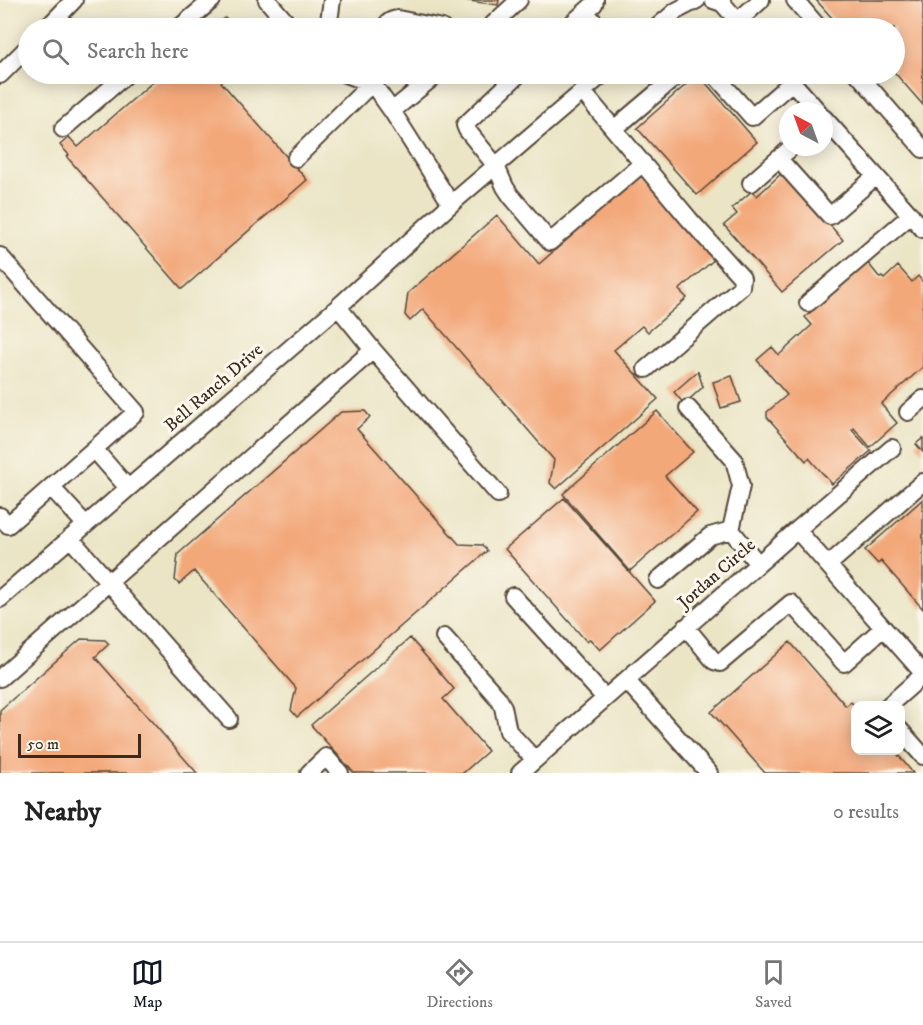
<!DOCTYPE html>
<style>
:root{--surface:#fff;--page:#f6f6f6;--text:#222;--muted:#767676;--line:#e0e0e0;--accent:#111827}
body{margin:0;font-family:"IM FELL DW Pica",serif;background:var(--page);color:var(--text)}
.controls{position:absolute;right:18px;bottom:18px;display:grid;overflow:hidden;border-radius:12px;box-shadow:0 3px 15px #0003}
.controls button{width:54px;height:54px;display:grid;place-items:center;padding:0;border:0;border-bottom:2px solid var(--line);background:var(--surface);color:var(--text);font:30px sans-serif}
.compass{position:absolute;left:779px;top:102px;width:54px;height:54px;border-radius:50%;background:var(--surface);box-shadow:0 3px 15px #0003;rotate:319deg}
.scale{position:absolute;left:18px;bottom:15px;width:123px;box-sizing:border-box;padding-left:6px;border:3px solid #3b2a1e;border-top:0;font-size:16px;line-height:21px;white-space:nowrap;color:#3b2a1e;-webkit-text-stroke:4px #fbf7ec;paint-order:stroke}
.list{margin:0;padding:0;list-style:none}
h2{display:flex;justify-content:space-between;align-items:center;height:78px;margin:0;padding:0 24px;font-size:26px}
h2 small{font-size:20px;font-weight:400;color:var(--muted)}
.icon{flex:none;width:33px;height:33px;fill:none;stroke:currentColor;stroke-width:2;stroke-linecap:round;stroke-linejoin:round}
.map{position:relative;flex:none;width:923px;height:773px;overflow:hidden}
.search{position:absolute;background:var(--surface);box-shadow:0 3px 15px #0003;left:18px;right:18px;top:18px;height:66px;display:flex;align-items:center;gap:15px;box-sizing:border-box;padding:0 21px;border-radius:33px;color:var(--muted);font-size:22px}
.sheet{height:168px;background:var(--surface)}
nav{display:flex;justify-content:space-around;align-items:center;box-sizing:border-box;height:84px;border-top:2px solid var(--line);background:var(--surface);font-size:16px;color:var(--muted)}
nav a{display:grid;justify-items:center;gap:3px}
nav .on{color:var(--accent)}
.map>svg:first-child{display:block}
</style>
<div class="map">
<svg width="923" height="773" viewBox="0 0 923 773">
<rect width="100%" height="100%" fill="#fbf7ec"/>
<filter id="ink" filterUnits="userSpaceOnUse"><feTurbulence type="fractalNoise" baseFrequency=".0167" numOctaves="2"/><feDisplacementMap in="SourceGraphic" scale="12" xChannelSelector="R" yChannelSelector="G"/><feConvolveMatrix kernelMatrix="1 2 1 2 8 2 1 2 1" color-interpolation-filters="sRGB"/></filter>
<filter id="wash" filterUnits="userSpaceOnUse"><feTurbulence type="fractalNoise" baseFrequency=".008" numOctaves="4" result="noise"/><feDisplacementMap in="SourceGraphic" scale="24" xChannelSelector="R" yChannelSelector="G"/><feGaussianBlur stdDeviation="1.35" result="paint"/><feColorMatrix in="noise" values="0 0 0 0 0 0 0 0 0 0 0 0 0 0 0 0 0 1.4 0 .05"/><feComposite in="paint" operator="in"/></filter>
<g filter="url(#wash)">
<rect width="100%" height="100%" fill="#ebe5c6"/>
<g id="blocks">
<path fill="#f3a87a" d="M 470,0 L 499,0 L 498,5 L 469,1 Z
M 816,0 L 923,0 L 923,105 L 894,72 L 894,28 L 841,28 Z
M 225,18 L 234,28 L 213,28 Z
M 162,74 L 231,74 L 221,82 L 307,180 L 182,289 L 67,157 L 69,155 L 60,145 L 69,137 L 78,147 Z
M 698,74 L 757,142 L 697,195 L 637,128 Z
M 783,172 L 843,240 L 782,292 L 724,225 L 737,214 L 732,208 L 752,191 L 757,196 Z
M 642,174 L 716,258 L 679,290 L 687,298 L 648,332 L 642,326 L 614,350 L 658,399 L 556,489 L 550,483 L 554,460 L 423,309 L 410,321 L 405,315 L 408,293 L 497,215 L 539,264 Z
M 868,263 L 880,278 L 882,277 L 884,279 L 898,266 L 912,282 L 918,276 L 923,282 L 923,367 L 881,404 L 897,423 L 870,447 L 854,428 L 852,430 L 871,451 L 832,484 L 809,458 L 806,461 L 767,417 L 767,412 L 787,395 L 757,360 L 772,347 L 779,355 L 812,325 L 805,317 Z
M 698,371 L 703,387 L 684,404 L 674,392 Z
M 732,376 L 741,402 L 721,408 L 713,382 Z
M 365,411 L 370,417 L 357,429 L 459,544 L 482,545 L 487,551 L 297,717 L 291,710 L 296,688 L 194,571 L 179,584 L 175,580 L 178,554 L 341,412 Z
M 657,411 L 693,452 L 665,476 L 697,512 L 630,571 L 563,494 Z
M 923,438 L 923,452 L 916,444 Z
M 564,498 L 655,601 L 600,650 L 590,639 L 587,642 L 505,549 Z
M 923,499 L 923,609 L 881,561 L 878,564 L 865,550 Z
M 410,638 L 454,689 L 443,699 L 488,751 L 463,773 L 354,773 L 311,725 Z
M 81,639 L 105,640 L 109,644 L 95,657 L 197,773 L 0,773 L 0,710 Z
M 790,642 L 846,706 L 851,702 L 856,707 L 856,750 L 894,750 L 913,773 L 765,773 L 711,712 Z"/>
</g>
</g>
<g filter="url(#ink)">
<use href="#blocks" fill-opacity="0" stroke="#554637" stroke-width="1.5"/>
<g fill="none" stroke-linecap="round" stroke-linejoin="round">
<g stroke="#554637" stroke-width="20">
<path id="minor" d="M 267,0 L 291,28
M 713,0 L 722,3 L 744,28
M 795,0 L 819,28
M 585,12 L 600,28
M 738,21 L 761,0
M 47,28 L 74,0
M 179,28 L 212,0
M 328,28 L 332,0
M 385,28 C 387,22 391,20 398,19 L 442,28
M 489,28 L 519,0
M 567,28 L 594,4 L 595,0
M 656,28 L 676,11 L 697,0
M 345,74 L 372,83
M 519,74 L 465,125 L 467,130 L 496,166 L 505,187 L 511,196 L 550,242 L 643,163
M 714,74 L 752,117 L 792,82
M 785,74 L 818,111
M 858,74 L 923,149
M 0,75 L 28,47
M 372,83 L 392,111 L 451,204
M 582,91 L 689,219 L 742,278 L 741,287 L 646,369
M 392,111 L 437,74
M 824,118 L 923,229
M 63,129 L 127,74
M 614,129 L 679,74
M 296,158 L 372,83 L 374,74
M 779,159 L 830,216 L 876,176
M 751,183 L 792,147
M 0,256 L 136,412 L 8,525 L 0,516
M 808,303 L 911,215
M 373,350 L 498,494
M 688,408 L 734,460 L 741,486 L 731,530 L 758,564
M 908,412 L 923,399
M 94,449 L 128,488
M 51,487 L 85,524
M 797,530 L 892,448
M 70,538 L 229,719
M 828,565 L 923,482
M 658,580 L 710,536 L 731,530
M 513,596 L 605,698
M 0,599 L 338,307 L 451,204 L 603,74
M 686,627 L 714,661 L 720,663 L 791,603 L 844,663 L 883,628
M 444,637 L 498,698 L 503,707 L 508,731 L 535,760
M 0,678 L 373,350 L 338,307
M 626,680 L 709,773
M 888,706 L 923,675
M 900,730 L 923,756
M 309,773 L 326,757 L 340,773
M 520,773 L 797,530 L 923,673"/>
</g>
<use href="#minor" stroke="#fff" stroke-width="16"/>
</g>
</g>
<g text-anchor="middle" dominant-baseline="central" stroke-width="6" stroke-linejoin="round" paint-order="stroke">
<g font-size="18" fill="#3b2a1e" stroke="#fbf7ec">
<text transform="translate(214 388) rotate(-41)">Bell Ranch Drive</text>
<text transform="translate(717 574) rotate(-41)">Jordan Circle</text>
</g>
</g>
</svg>
<div class="controls">
<button><svg class="icon" aria-label="layers" viewBox="0 0 24 24"><path d="M12 4l9 5-9 5-9-5zM3 14l9 5 9-5"/></svg></button>
</div>
<svg class="compass" viewBox="-18 -18 36 36"><path d="M0-13l5 13h-10z" fill="#e53935"/><path d="M0 13l5-13h-10z" fill="#767676"/></svg>
<div class="scale">50 m</div>
<div class="search"><svg class="icon" aria-label="search" viewBox="0 0 24 24"><circle cx="10" cy="10" r="6"/><path d="M15 15l6 6"/></svg>Search here</div>
</div>
<section class="sheet">
<h2>Nearby<small>0 results</small></h2>
<ul class="list">
</ul>
</section>
<nav>
<a class="on"><svg class="icon" aria-label="map" viewBox="0 0 24 24"><path d="M3 6l6-2 6 2 6-2v14l-6 2-6-2-6 2zM9 4v14M15 6v14"/></svg>Map</a>
<a><svg class="icon" aria-label="directions" viewBox="0 0 24 24"><path d="M12 3l9 9-9 9-9-9zM9 14v-3h6M13 9l2 2-2 2"/></svg>Directions</a>
<a><svg class="icon" aria-label="saved" viewBox="0 0 24 24"><path d="M7 4h10v16l-5-4-5 4z"/></svg>Saved</a>
</nav>
